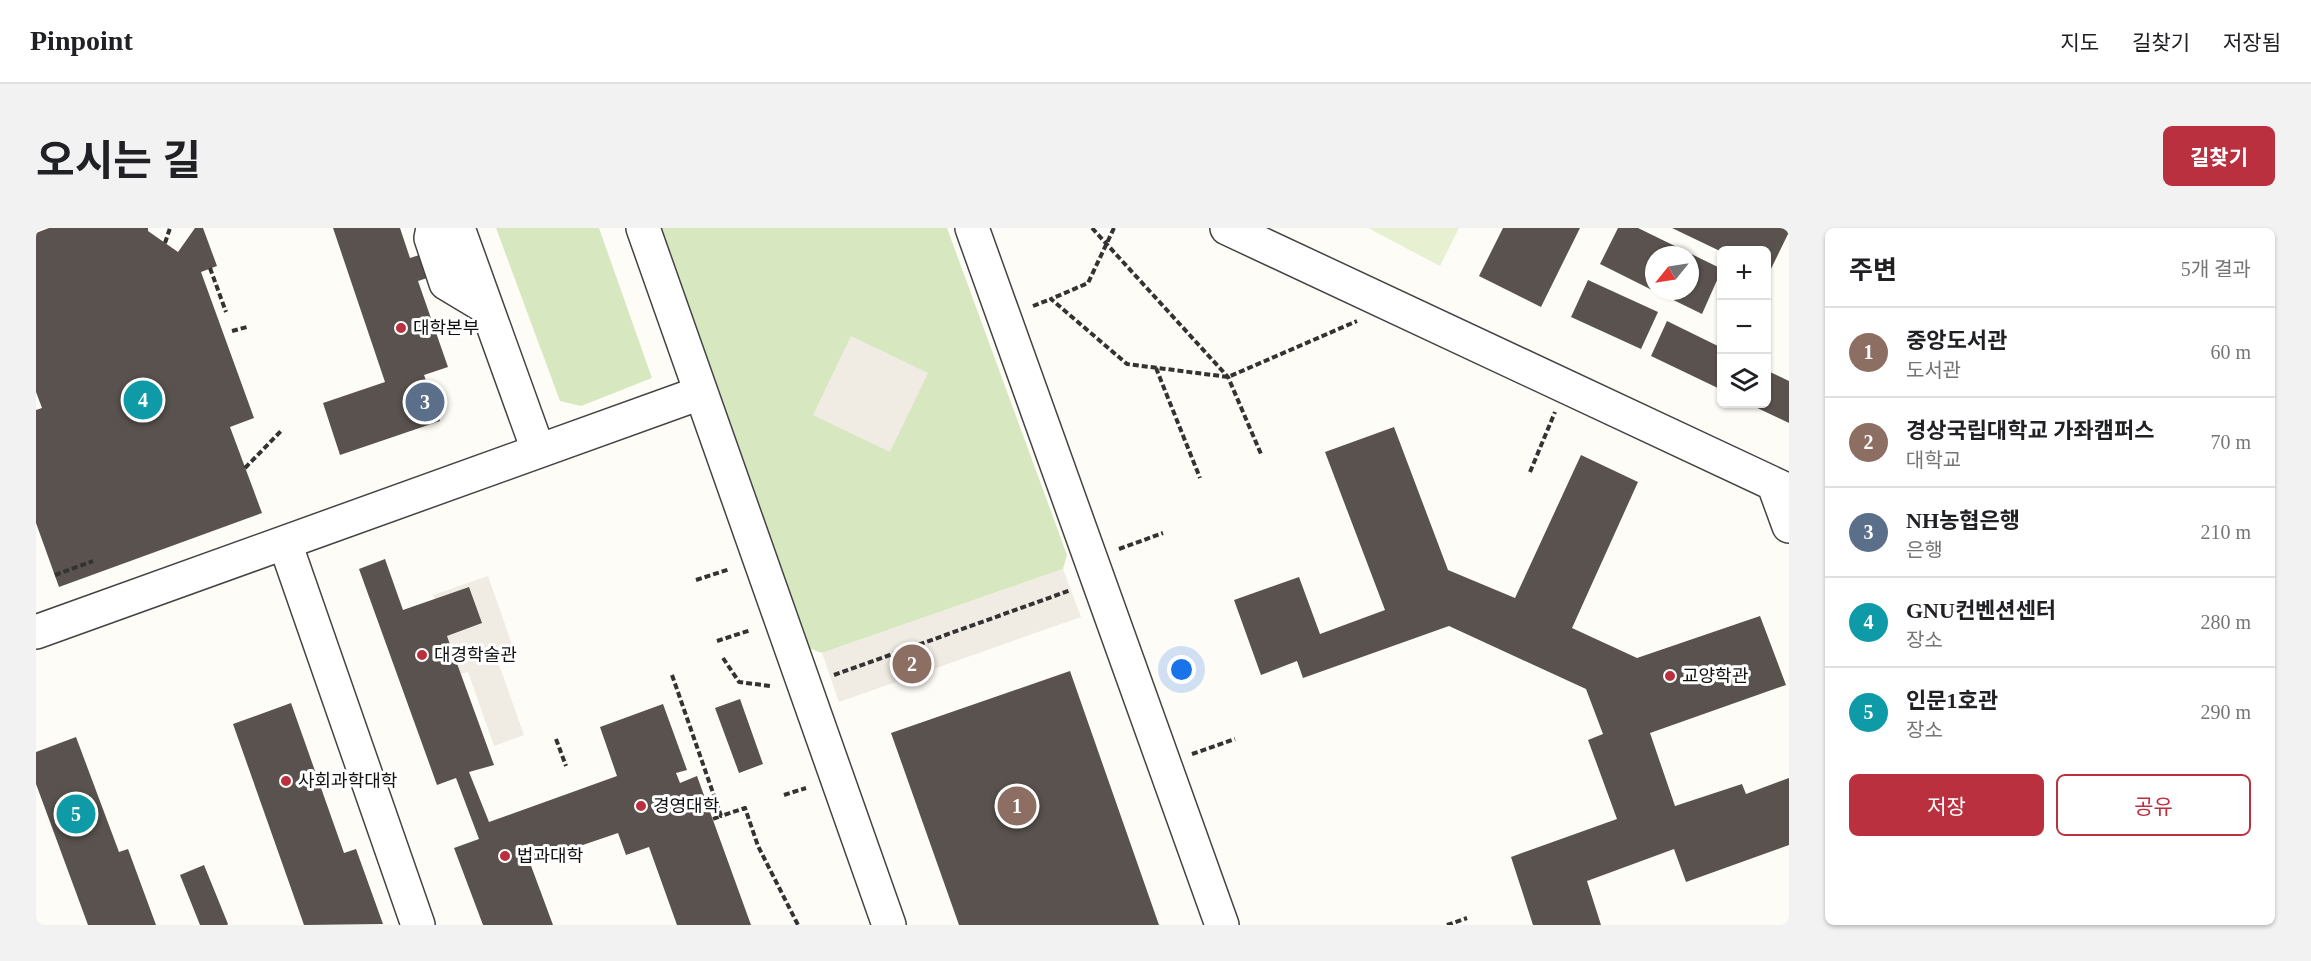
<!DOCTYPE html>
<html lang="ko">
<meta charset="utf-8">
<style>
:root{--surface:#fff;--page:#f2f2f2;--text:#202124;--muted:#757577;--line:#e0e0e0;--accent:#ba303e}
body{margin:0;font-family:"Times New Roman","Noto Sans KR",serif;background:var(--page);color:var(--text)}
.controls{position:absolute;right:18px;top:18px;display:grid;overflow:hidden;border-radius:9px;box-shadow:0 2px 4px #0004}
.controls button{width:54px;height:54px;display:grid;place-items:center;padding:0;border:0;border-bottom:2px solid var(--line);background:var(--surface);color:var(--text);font:30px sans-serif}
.compass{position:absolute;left:1609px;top:18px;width:54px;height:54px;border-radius:50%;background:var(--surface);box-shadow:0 2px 4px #0004;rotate:240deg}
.you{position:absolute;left:1146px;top:442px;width:21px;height:21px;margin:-15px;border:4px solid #fff;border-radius:50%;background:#1a73e8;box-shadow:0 0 0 9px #1a73e833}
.badge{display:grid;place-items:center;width:39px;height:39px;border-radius:50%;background:var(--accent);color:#fff;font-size:20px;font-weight:700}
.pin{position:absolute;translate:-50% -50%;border:3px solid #fff;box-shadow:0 2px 6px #0006}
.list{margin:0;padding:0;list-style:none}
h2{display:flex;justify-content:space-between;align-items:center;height:78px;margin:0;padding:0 24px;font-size:26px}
h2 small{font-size:20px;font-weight:400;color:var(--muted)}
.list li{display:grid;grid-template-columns:39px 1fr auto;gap:18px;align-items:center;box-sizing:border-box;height:90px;padding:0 24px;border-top:2px solid var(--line)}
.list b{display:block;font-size:22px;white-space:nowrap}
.list p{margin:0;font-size:20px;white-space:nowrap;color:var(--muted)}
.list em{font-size:20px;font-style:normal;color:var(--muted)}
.actions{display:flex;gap:12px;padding:18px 24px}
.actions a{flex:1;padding:14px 0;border:2px solid var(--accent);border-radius:9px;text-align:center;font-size:21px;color:var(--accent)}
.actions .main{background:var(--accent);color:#fff}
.icon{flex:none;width:33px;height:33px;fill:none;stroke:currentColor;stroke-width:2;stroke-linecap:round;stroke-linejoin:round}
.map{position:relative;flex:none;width:1753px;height:697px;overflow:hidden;border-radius:9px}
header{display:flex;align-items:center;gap:36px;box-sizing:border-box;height:84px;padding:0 30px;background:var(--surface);border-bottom:2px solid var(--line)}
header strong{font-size:28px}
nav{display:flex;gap:33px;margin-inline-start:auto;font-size:21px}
.intro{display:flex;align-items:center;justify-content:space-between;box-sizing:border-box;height:144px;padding:0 36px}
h1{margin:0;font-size:42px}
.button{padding:15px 27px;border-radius:9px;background:var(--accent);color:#fff;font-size:21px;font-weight:700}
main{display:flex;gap:36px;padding:0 36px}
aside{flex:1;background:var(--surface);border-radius:9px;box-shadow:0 2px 4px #0004}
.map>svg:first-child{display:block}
</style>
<header>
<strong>Pinpoint</strong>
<nav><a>지도</a><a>길찾기</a><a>저장됨</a></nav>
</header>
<div class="intro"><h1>오시는 길</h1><a class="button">길찾기</a></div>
<main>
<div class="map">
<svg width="1753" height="697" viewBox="0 0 1753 697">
<rect width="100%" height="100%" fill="#fefcf6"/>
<path fill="#d7e8c0" d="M 460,0 L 563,0 L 616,150 L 545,178 L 524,173 Z
M 625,0 L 911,0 L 1031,327 L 1027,341 L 786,425 L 770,419 Z"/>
<path fill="#e7f0d1" d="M 1332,0 L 1423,0 L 1404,38 Z"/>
<path fill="#f0ece3" d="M 815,108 L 892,145 L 854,224 L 777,187 Z
M 1027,341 L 1045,389 L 803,474 L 786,425 Z
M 452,348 L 479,425 L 461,431 L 488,507 L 458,518 L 432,444 L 425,446 L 397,367 Z"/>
<path fill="#59524e" d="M 13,0 L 112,0 L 112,3 L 142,24 L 159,0 L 167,0 L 181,38 L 165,44 L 218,190 L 194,199 L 226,285 L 23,359 L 0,295 L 0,182 L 6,180 L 0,164 L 0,5 Z
M 297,0 L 364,0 L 374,30 L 411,18 L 418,41 L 382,53 L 412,139 L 388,147 L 404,193 L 304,227 L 287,175 L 349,154 Z
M 1467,0 L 1544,0 L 1505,79 L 1443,48 Z
M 1582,0 L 1602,0 L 1686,41 L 1666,86 L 1619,63 L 1654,63 L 1654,27 L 1618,27 L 1618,63 L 1564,36 Z
M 1636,0 L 1753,0 L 1753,4 L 1732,47 L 1730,22 L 1686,24 Z
M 1552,52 L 1622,84 L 1605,121 L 1535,89 Z
M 1631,93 L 1686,120 L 1686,162 L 1615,128 Z
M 1730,142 L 1753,153 L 1753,195 L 1713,176 L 1730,176 Z
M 1358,199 L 1412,342 L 1479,370 L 1545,227 L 1602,254 L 1536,400 L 1601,430 L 1724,388 L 1750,457 L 1614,505 L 1639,578 L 1706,556 L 1710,566 L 1753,550 L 1753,617 L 1650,654 L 1638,621 L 1551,653 L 1565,697 L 1497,697 L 1475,629 L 1581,591 L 1552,512 L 1567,506 L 1550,461 L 1413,398 L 1267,450 L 1261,433 L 1225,447 L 1198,372 L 1263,349 L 1284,406 L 1349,382 L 1289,224 Z
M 349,331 L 367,382 L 433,359 L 446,395 L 411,408 L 458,537 L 433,544 L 453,594 L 581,548 L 564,499 L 627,476 L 651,542 L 640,545 L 644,555 L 661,548 L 715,697 L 641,697 L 613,619 L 590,627 L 582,605 L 494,635 L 517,697 L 447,697 L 418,620 L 443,611 L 420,550 L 401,557 L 323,341 Z
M 1034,443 L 1123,697 L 923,697 L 855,505 Z
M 704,471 L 727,536 L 703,545 L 679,480 Z
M 255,475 L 308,625 L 320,621 L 347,696 L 268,697 L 197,496 Z
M 40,509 L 83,624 L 92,621 L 120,697 L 52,697 L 0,556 L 0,524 Z
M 168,637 L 192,696 L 191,697 L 164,697 L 144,647 Z"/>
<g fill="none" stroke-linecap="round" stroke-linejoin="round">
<g stroke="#444" stroke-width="36">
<path id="minor" d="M 397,0 L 395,10 L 410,55 L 450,79
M 422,0 L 502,222
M 607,0 L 853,697
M 936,0 L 1186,697
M 1191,0 L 1753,263
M 1738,257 L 1753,298
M 249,315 L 382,697
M 0,404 L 664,165"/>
</g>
<path stroke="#333" stroke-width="4" stroke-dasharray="6 3" stroke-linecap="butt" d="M 1056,0 L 1192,149 L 1225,226
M 1078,0 L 1052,55 L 1015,71 L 1091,136 L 1192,149 L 1321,93
M 129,15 L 134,0
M 174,40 L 190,84
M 997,78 L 1015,71
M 196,103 L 211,99
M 1120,140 L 1164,250
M 209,240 L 246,202
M 1494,244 L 1519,184
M 1083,321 L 1127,305
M 19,347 L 57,333
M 660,352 L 694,341
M 681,413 L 715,402
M 687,430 L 703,454 L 734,458
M 636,447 L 685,588 L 709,580 L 722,618 L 762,697
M 798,447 L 1035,362
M 520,511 L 530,538
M 1156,526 L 1199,511
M 748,567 L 770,560
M 677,591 L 685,588
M 1411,697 L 1431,690"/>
<use href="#minor" stroke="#fff" stroke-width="33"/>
</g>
<g fill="#ba303e" stroke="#fff" stroke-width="2">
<circle cx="365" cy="100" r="6"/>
<circle cx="386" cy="427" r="6"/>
<circle cx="1634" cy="448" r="6"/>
<circle cx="250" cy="553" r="6"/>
<circle cx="605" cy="578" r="6"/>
<circle cx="469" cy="628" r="6"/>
</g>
<g text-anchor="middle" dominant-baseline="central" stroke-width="6" stroke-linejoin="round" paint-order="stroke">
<g font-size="18" fill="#111" stroke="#fff" text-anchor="start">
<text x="377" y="100">대학본부</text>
<text x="398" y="427">대경학술관</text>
<text x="1646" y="448">교양학관</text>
<text x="262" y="553">사회과학대학</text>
<text x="617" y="578">경영대학</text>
<text x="481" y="628">법과대학</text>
</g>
</g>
</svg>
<div class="controls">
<button>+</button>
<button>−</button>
<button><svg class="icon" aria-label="layers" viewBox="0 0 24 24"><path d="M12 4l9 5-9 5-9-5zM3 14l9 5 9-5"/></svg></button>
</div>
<svg class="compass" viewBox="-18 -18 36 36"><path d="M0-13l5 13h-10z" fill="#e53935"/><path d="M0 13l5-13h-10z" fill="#757577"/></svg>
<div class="you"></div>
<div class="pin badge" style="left:981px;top:578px;background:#8d6e63">1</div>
<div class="pin badge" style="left:876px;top:436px;background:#8d6e63">2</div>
<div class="pin badge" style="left:389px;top:174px;background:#5c6f8a">3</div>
<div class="pin badge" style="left:107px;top:172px;background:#0f9aa8">4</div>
<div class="pin badge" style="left:40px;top:586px;background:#0f9aa8">5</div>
</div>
<aside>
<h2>주변<small>5개 결과</small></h2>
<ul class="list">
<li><span class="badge" style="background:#8d6e63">1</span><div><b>중앙도서관</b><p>도서관</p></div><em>60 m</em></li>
<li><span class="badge" style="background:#8d6e63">2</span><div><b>경상국립대학교 가좌캠퍼스</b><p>대학교</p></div><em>70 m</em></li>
<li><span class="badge" style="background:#5c6f8a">3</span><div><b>NH농협은행</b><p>은행</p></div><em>210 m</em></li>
<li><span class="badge" style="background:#0f9aa8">4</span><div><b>GNU컨벤션센터</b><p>장소</p></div><em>280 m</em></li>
<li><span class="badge" style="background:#0f9aa8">5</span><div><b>인문1호관</b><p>장소</p></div><em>290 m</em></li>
</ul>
<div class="actions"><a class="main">저장</a><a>공유</a></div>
</aside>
</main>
